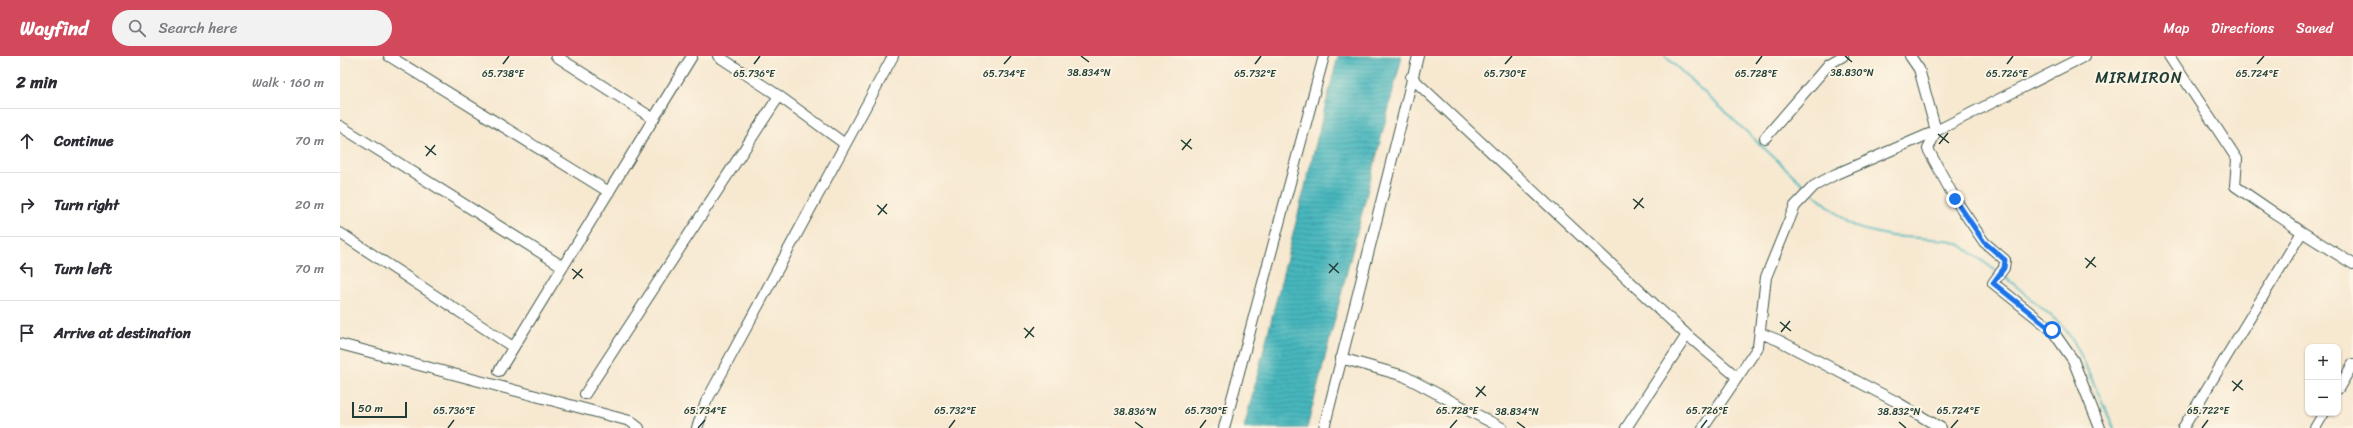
<!DOCTYPE html>
<meta charset="utf-8">
<style>
:root{--surface:#fff;--page:#f2f2f3;--text:#2b2b33;--muted:#7c7c81;--line:#e1e1e2;--accent:#d1495b}
body{margin:0;font-family:Sriracha,sans-serif;background:var(--page);color:var(--text)}
.controls{position:absolute;right:12px;bottom:12px;display:grid;overflow:hidden;border-radius:8px;box-shadow:0 1px 3px #0004}
.controls button{width:36px;height:36px;display:grid;place-items:center;padding:0;border:0;border-bottom:1px solid var(--line);background:var(--surface);color:var(--text);font:20px sans-serif}
.scale{position:absolute;left:12px;bottom:10px;width:55px;box-sizing:border-box;padding-left:4px;border:2px solid #1f3d34;border-top:0;font-size:11px;line-height:14px;white-space:nowrap;color:#1f3d34;-webkit-text-stroke:3px #fcf5e5;paint-order:stroke}
.stop{position:absolute;width:12px;height:12px;margin:-9px;border:3px solid #1a73e8;border-radius:50%;background:#fff}
.stop.end{background:#1a73e8;border-color:#fff;box-shadow:0 1px 4px #0008}
.list{margin:0;padding:0;list-style:none}
h2{display:flex;justify-content:space-between;align-items:center;height:52px;margin:0;padding:0 16px;font-size:17px}
h2 small{font-size:13px;font-weight:400;color:var(--muted)}
.list li{display:grid;grid-template-columns:26px 1fr auto;gap:12px;align-items:center;box-sizing:border-box;height:64px;padding:0 16px;border-top:1px solid var(--line)}
.list b{display:block;font-size:15px;white-space:nowrap}
.list em{font-size:13px;font-style:normal;color:var(--muted)}
.icon{flex:none;width:22px;height:22px;fill:none;stroke:currentColor;stroke-width:2;stroke-linecap:round;stroke-linejoin:round}
.map{position:relative;flex:none;width:2013px;height:372px;overflow:hidden}
header{display:flex;align-items:center;gap:24px;box-sizing:border-box;height:56px;padding:0 20px;background:var(--accent);color:#fff}
header strong{font-size:19px}
nav{display:flex;gap:22px;margin-inline-start:auto;font-size:14px}
.search{width:280px;height:36px;background:var(--page);display:flex;align-items:center;gap:10px;box-sizing:border-box;padding:0 14px;border-radius:22px;color:var(--muted);font-size:15px}
main{display:flex}
aside{flex:1;background:var(--surface)}
.map>svg:first-child{display:block}
</style>
<header>
<strong>Wayfind</strong>
<div class="search"><svg class="icon" aria-label="search" viewBox="0 0 24 24"><circle cx="10" cy="10" r="6"/><path d="M15 15l6 6"/></svg>Search here</div>
<nav><a>Map</a><a>Directions</a><a>Saved</a></nav>
</header>
<main>
<aside>
<h2>2 min<small>Walk · 160 m</small></h2>
<ul class="list">
<li><svg class="icon" aria-label="ahead" viewBox="0 0 24 24"><path d="M12 20V5M6 11l6-6 6 6"/></svg><div><b>Continue</b></div><em>70 m</em></li>
<li><svg class="icon" aria-label="right" viewBox="0 0 24 24"><path d="M7 20v-9h11M14 6l5 5-5 5"/></svg><div><b>Turn right</b></div><em>20 m</em></li>
<li><svg class="icon" aria-label="left" viewBox="0 0 24 24"><path d="M17 20v-9H6M10 6l-5 5 5 5"/></svg><div><b>Turn left</b></div><em>70 m</em></li>
<li><svg class="icon" aria-label="arrive" viewBox="0 0 24 24"><path d="M6 21V4h12l-3 4 3 4H6"/></svg><div><b>Arrive at destination</b></div></li>
</ul>
</aside>
<div class="map">
<svg width="2013" height="372" viewBox="0 0 2013 372">
<defs>
<pattern id="water-rules" width="6" height="5" patternUnits="userSpaceOnUse"><rect width="6" height="5" fill="#47b7be"/><path d="M0 2.5h6" fill="none" stroke="#3b969b"/></pattern>
</defs>
<rect width="100%" height="100%" fill="#fcf5e5"/>
<filter id="ink" filterUnits="userSpaceOnUse"><feTurbulence type="fractalNoise" baseFrequency=".025" numOctaves="2"/><feDisplacementMap in="SourceGraphic" scale="8" xChannelSelector="R" yChannelSelector="G"/><feConvolveMatrix kernelMatrix="1 2 1 2 8 2 1 2 1" color-interpolation-filters="sRGB"/></filter>
<filter id="wash" filterUnits="userSpaceOnUse"><feTurbulence type="fractalNoise" baseFrequency=".012" numOctaves="4" result="noise"/><feDisplacementMap in="SourceGraphic" scale="16" xChannelSelector="R" yChannelSelector="G"/><feGaussianBlur stdDeviation="0.9" result="paint"/><feColorMatrix in="noise" values="0 0 0 0 0 0 0 0 0 0 0 0 0 0 0 0 0 1.4 0 .05"/><feComposite in="paint" operator="in"/></filter>
<g filter="url(#wash)">
<rect width="100%" height="100%" fill="#f7e8d0"/>
<path fill="url(#water-rules)" stroke="#337a79" d="M 998,0 L 1062,0 L 967,372 L 904,372 Z"/>
<g fill="none" stroke-linecap="round" stroke-linejoin="round">
<path stroke="#47b7be" stroke-width="2" d="M 1325,0 L 1467,132
M 1474,138 L 1510,168 L 1521,173 L 1551,180 L 1606,184 L 1621,189 L 1656,215
M 1663,219 L 1723,270 L 1738,293 L 1774,372"/>
</g>
</g>
<g filter="url(#ink)">
<g fill="none" stroke-linecap="round" stroke-linejoin="round">
<g stroke="#3f574b" stroke-width="12">
<path id="minor" d="M 49,0 L 269,136
M 216,0 L 314,63
M 378,0 L 439,40 L 505,88
M 1570,0 L 1579,13 L 1596,75 L 1588,93 L 1615,143 L 1644,186 L 1665,204 L 1664,212 L 1653,227 L 1712,274 L 1733,304 L 1760,372
M 1829,0 L 1897,103 L 1895,130 L 1962,176 L 2013,208
M 1071,21 L 1347,279 L 1397,321
M 0,70 L 222,210
M 1425,82 L 1489,8 L 1503,0
M 0,177 L 173,291
M 1420,277 L 1438,284 L 1555,345 L 1601,372
M 0,288 L 290,365 L 299,372
M 1001,302 L 1064,320 L 1162,372
M 159,315 L 352,0
M 1998,333 L 2013,308
M 245,338 L 439,40
M 357,372 L 366,346 L 553,0
M 884,372 L 984,0
M 984,372 L 1078,0
M 1286,372 L 1347,279
M 1363,372 L 1418,291 L 1426,221 L 1455,150 L 1474,130 L 1496,118 L 1596,75 L 1745,0
M 1843,372 L 1962,176
M 1975,372 L 1984,357"/>
</g>
<use href="#minor" stroke="#fff" stroke-width="10"/>
</g>
</g>
<g fill="none" stroke-linecap="round" stroke-linejoin="round" filter="url(#ink)">
<path stroke="#1a73e8" stroke-width="5" d="M 1615,143 L 1644,186 L 1665,204 L 1664,212 L 1653,227 L 1712,274"/>
</g>
<path fill="none" stroke="#1f3d34" stroke-width="1.5" d="M 741,0 L 749,6M 1505,0 L 1512,6M 163,8 L 169,0M 414,8 L 420,0M 664,8 L 671,0M 915,8 L 921,0M 1165,8 L 1172,0M 1416,8 L 1422,0M 1667,8 L 1673,0M 1917,8 L 1924,0M 1598,78 L 1609,87M 841,84 L 852,93M 1599,88 L 1608,77M 85,90 L 96,99M 842,94 L 851,83M 86,100 L 95,89M 1293,143 L 1304,152M 537,149 L 547,158M 1294,153 L 1303,142M 538,159 L 547,148M 1745,202 L 1756,211M 989,208 L 999,217M 1746,212 L 1755,201M 232,213 L 243,222M 989,217 L 998,207M 233,223 L 242,213M 1440,266 L 1451,275M 684,272 L 694,281M 1441,276 L 1450,265M 685,282 L 694,271M 1892,325 L 1903,334M 1136,331 L 1146,340M 1893,335 L 1902,324M 1136,341 L 1145,330M 795,366 L 803,372M 1177,366 L 1185,372M 1559,366 L 1566,372M 108,372 L 114,364M 358,372 L 365,364M 609,372 L 615,364M 860,372 L 866,364M 1110,372 L 1117,364M 1361,372 L 1367,364M 1611,372 L 1618,364M 1862,372 L 1868,364"/>
<g text-anchor="middle" dominant-baseline="central" stroke-width="4" stroke-linejoin="round" paint-order="stroke">
<g font-size="16" letter-spacing="1" fill="#1f3d34" stroke="#fcf5e5">
<text x="1799" y="21">MIRMIRON</text>
</g>
</g>
<g font-size="10" text-anchor="middle" fill="#1f3d34" stroke="#fcf5e5" stroke-width="4" stroke-linejoin="round" paint-order="stroke">
<text x="1512" y="20">38.830°N</text>
<text x="749" y="20">38.834°N</text>
<text x="163" y="21">65.738°E</text>
<text x="414" y="21">65.736°E</text>
<text x="664" y="21">65.734°E</text>
<text x="915" y="21">65.732°E</text>
<text x="1165" y="21">65.730°E</text>
<text x="1416" y="21">65.728°E</text>
<text x="1667" y="21">65.726°E</text>
<text x="1917" y="21">65.724°E</text>
<text x="114" y="358">65.736°E</text>
<text x="365" y="358">65.734°E</text>
<text x="615" y="358">65.732°E</text>
<text x="866" y="358">65.730°E</text>
<text x="1117" y="358">65.728°E</text>
<text x="1367" y="358">65.726°E</text>
<text x="1618" y="358">65.724°E</text>
<text x="1868" y="358">65.722°E</text>
<text x="795" y="359">38.836°N</text>
<text x="1177" y="359">38.834°N</text>
<text x="1559" y="359">38.832°N</text>
</g>
</svg>
<div class="controls">
<button>+</button>
<button>−</button>
</div>
<div class="scale">50 m</div>
<div class="stop" style="left:1712px;top:274px"></div>
<div class="stop end" style="left:1615px;top:143px"></div>
</div>
</main>
